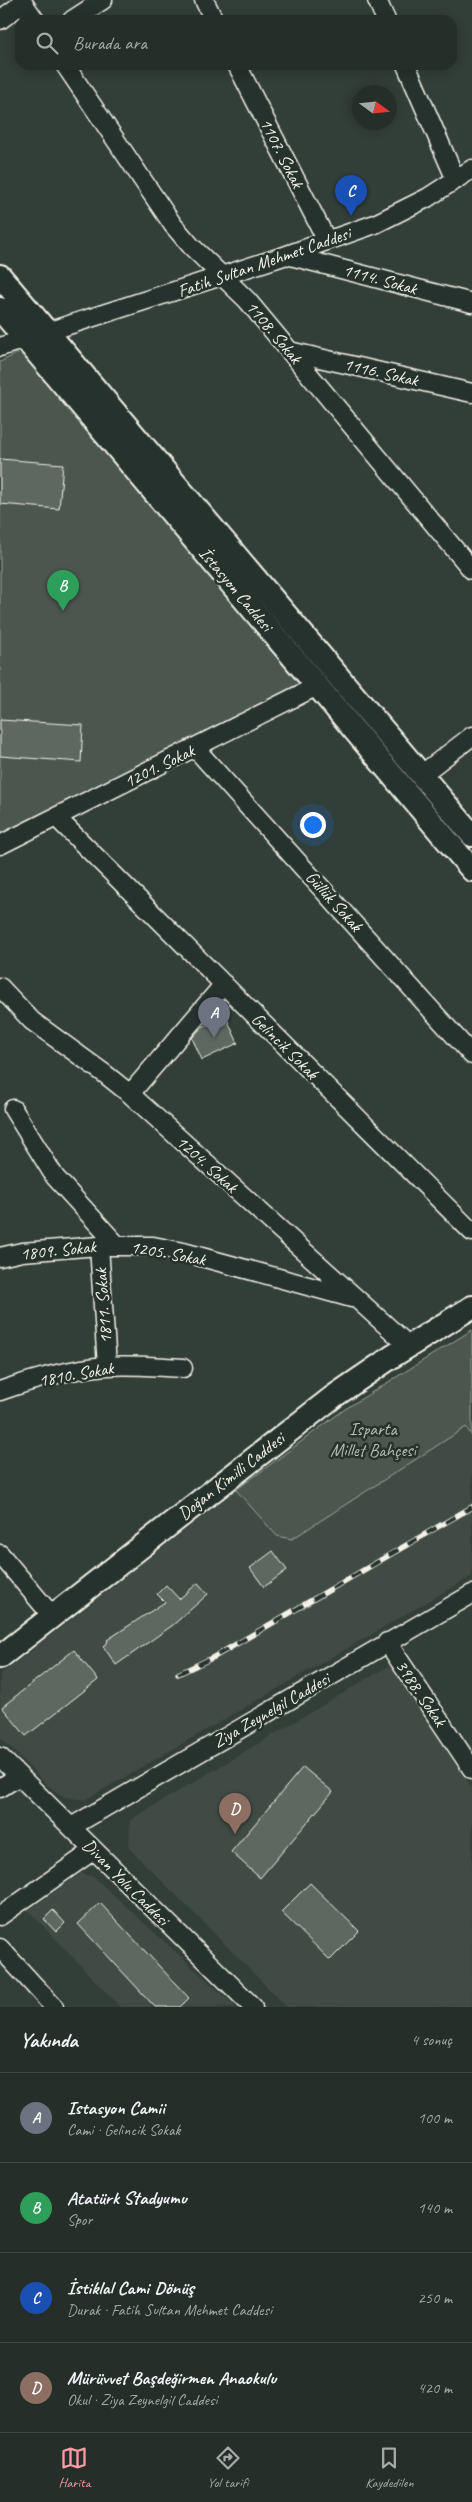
<!DOCTYPE html>
<html lang="tr">
<meta charset="utf-8">
<style>
:root{--surface:#262e2a;--page:#2e3632;--text:#f1f3f6;--muted:#a4a8a8;--line:#424a47;--accent:#ff9aa2}
body{margin:0;font-family:Caveat,sans-serif;background:var(--page);color:var(--text)}
.compass{position:absolute;left:352px;top:85px;width:45px;height:45px;border-radius:50%;background:var(--surface);box-shadow:0 2px 12px #0003;rotate:105deg}
.you{position:absolute;left:312px;top:824px;width:18px;height:18px;margin:-12px;border:4px solid #fff;border-radius:50%;background:#1a73e8;box-shadow:0 0 0 8px #1a73e833}
.badge{display:grid;place-items:center;width:32px;height:32px;border-radius:50%;background:var(--accent);color:#fff;font-size:16px;font-weight:700}
.pin{position:absolute;translate:-50% -41px;filter:drop-shadow(0 1px 2px #0008)}
.pin::after{content:'';position:absolute;top:26px;width:18px;height:15px;background:inherit;clip-path:polygon(0 0,100% 0,50% 100%)}
.list{margin:0;padding:0;list-style:none}
h2{display:flex;justify-content:space-between;align-items:center;height:65px;margin:0;padding:0 20px;font-size:21px}
h2 small{font-size:16px;font-weight:400;color:var(--muted)}
.list li{display:grid;grid-template-columns:32px 1fr auto;gap:15px;align-items:center;box-sizing:border-box;height:90px;padding:0 20px;border-top:1px solid var(--line)}
.list b{display:block;font-size:19px;white-space:nowrap}
.list p{margin:0;font-size:16px;white-space:nowrap;color:var(--muted)}
.list em{font-size:16px;font-style:normal;color:var(--muted)}
.icon{flex:none;width:28px;height:28px;fill:none;stroke:currentColor;stroke-width:2;stroke-linecap:round;stroke-linejoin:round}
.map{position:relative;flex:none;width:472px;height:2007px;overflow:hidden}
.search{position:absolute;background:var(--surface);box-shadow:0 2px 12px #0003;left:15px;right:15px;top:15px;height:55px;display:flex;align-items:center;gap:12px;box-sizing:border-box;padding:0 18px;border-radius:15px;color:var(--muted);font-size:19px}
.sheet{height:425px;background:var(--surface)}
nav{display:flex;justify-content:space-around;align-items:center;box-sizing:border-box;height:70px;border-top:1px solid var(--line);background:var(--surface);font-size:14px;color:var(--muted)}
nav a{display:grid;justify-items:center;gap:2px}
nav .on{color:var(--accent)}
.map>svg:first-child{display:block}
</style>
<div class="map">
<svg width="472" height="2007" viewBox="0 0 472 2007">
<rect width="100%" height="100%" fill="#323e38"/>
<filter id="ink" filterUnits="userSpaceOnUse"><feTurbulence type="fractalNoise" baseFrequency=".02" numOctaves="2"/><feDisplacementMap in="SourceGraphic" scale="10" xChannelSelector="R" yChannelSelector="G"/><feConvolveMatrix kernelMatrix="1 2 1 2 8 2 1 2 1" color-interpolation-filters="sRGB"/></filter>
<g filter="url(#ink)">
<path fill="#404b44" d="M 466,1427 L 472,1436 L 472,1576 L 85,1800 L 64,1797 L 48,1786 L 0,1737 L 0,1675 L 236,1490 L 277,1536 L 292,1538 Z
M 390,1665 L 472,1788 L 472,2007 L 287,2007 L 129,1848 L 130,1820 Z
M 81,1873 L 94,1877 L 236,2007 L 120,2007 L 28,1910 Z"/>
<path fill="#4c564f" stroke="#a0a49c" d="M 22,351 L 303,683 L 0,836 L 0,362 Z
M 472,1330 L 472,1436 L 466,1427 L 292,1539 L 277,1536 L 236,1490 L 345,1409 Z"/>
<path fill="#5f6861" stroke="#f4f1e8" d="M 0,459 L 63,464 L 59,509 L 0,504 Z
M 0,720 L 83,725 L 81,762 L 0,756 Z
M 225,1015 L 238,1043 L 202,1060 L 192,1038 L 202,1027 Z
M 273,1551 L 287,1570 L 264,1587 L 250,1568 Z
M 198,1583 L 208,1594 L 173,1625 L 116,1665 L 103,1646 L 108,1642 L 107,1640 L 165,1602 L 157,1594 L 166,1585 L 179,1599 Z
M 74,1650 L 98,1680 L 26,1736 L 2,1707 Z
M 303,1767 L 333,1792 L 260,1878 L 231,1852 Z
M 310,1883 L 359,1931 L 330,1960 L 281,1912 Z
M 100,1903 L 189,1998 L 180,2007 L 155,2007 L 78,1924 Z
M 53,1910 L 65,1923 L 56,1932 L 44,1919 Z"/>
<g fill="none" stroke-linecap="round" stroke-linejoin="round">
<g stroke="#f4f1e8" stroke-width="21">
<path id="minor" d="M 21,0 L 35,20
M 204,0 L 214,20
M 377,0 L 386,20
M 0,20 L 23,3
M 72,20 L 103,0
M 65,65 L 173,225 L 191,246 L 247,300 L 472,570
M 237,65 L 327,241
M 406,65 L 456,180
M 287,255 L 472,303
M 0,347 L 287,255 L 375,224 L 427,198 L 472,169
M 289,351 L 472,393
M 195,748 L 472,1055
M 421,775 L 472,736
M 56,817 L 472,1232
M 0,845 L 317,686
M 0,987 L 32,1021 L 105,1074 L 130,1094 L 409,1346
M 130,1094 L 224,984
M 13,1109 L 55,1177 L 117,1245
M 99,1246 L 107,1366
M 0,1257 L 22,1252 L 99,1246 L 153,1246 L 183,1252 L 352,1298
M 0,1391 C 34,1379 70,1369 106,1366 C 132,1364 158,1367 183,1368
M 0,1554 L 53,1617
M 387,1642 L 472,1769
M 0,1757 L 253,2007
M 0,1788 L 19,1776
M 71,1827 L 472,1594
M 0,1916 L 94,1850
M 0,1948 L 54,2007"/>
</g>
<g stroke="#f4f1e8" stroke-width="26">
<path id="major" d="M 0,276 L 472,835
M 0,309 L 472,870
M 0,1657 L 333,1397 L 393,1356 L 472,1307"/>
</g>
<use href="#minor" stroke="#26332d" stroke-width="18"/>
<use href="#major" stroke="#26332d" stroke-width="22"/>
<g stroke="#f4f1e8" stroke-width="5.5">
<path id="rail" d="M 178,1674 L 214,1657 L 472,1507"/>
</g>
<use href="#rail" stroke="#26332d" stroke-width="4" stroke-dasharray="11" stroke-linecap="butt"/>
</g>
</g>
<g text-anchor="middle" dominant-baseline="central" stroke-width="5" stroke-linejoin="round" paint-order="stroke">
<g font-size="18" fill="#f4f1e8" stroke="#26332d">
<text transform="translate(282 153) rotate(63)">1107. Sokak</text>
<text transform="translate(264 262) rotate(-19)">Fatih Sultan Mehmet Caddesi</text>
<text transform="translate(380 279) rotate(15)">1114. Sokak</text>
<text transform="translate(274 332) rotate(50)">1108. Sokak</text>
<text transform="translate(381 372) rotate(13)">1116. Sokak</text>
<text transform="translate(236 589) rotate(50)">İstasyon Caddesi</text>
<text transform="translate(159 766) rotate(-26)">1201. Sokak</text>
<text transform="translate(334 901) rotate(48)">Güllük Sokak</text>
<text transform="translate(285 1046) rotate(45)">Gelincik Sokak</text>
<text transform="translate(207 1164) rotate(42)">1204. Sokak</text>
<text transform="translate(58 1250) rotate(-6)">1809. Sokak</text>
<text transform="translate(168 1253) rotate(10)">1205. Sokak</text>
<text transform="translate(103 1306) rotate(-94)">1811. Sokak</text>
<text transform="translate(76 1374) rotate(-10)">1810. Sokak</text>
<text transform="translate(231 1476) rotate(-38)">Doğan Kimilli Caddesi</text>
<text transform="translate(421 1693) rotate(56)">3988. Sokak</text>
<text transform="translate(271 1710) rotate(-30)">Ziya Zeynelgil Caddesi</text>
<text transform="translate(126 1882) rotate(45)">Divan Yolu Caddesi</text>
</g>
<g font-size="18" fill="#b9bbb2" stroke="#26332d">
<text x="373" y="1429">Isparta<tspan x="373" dy="21">Millet Bahçesi</tspan></text>
</g>
</g>
</svg>
<svg class="compass" viewBox="-18 -18 36 36"><path d="M0-13l5 13h-10z" fill="#e53935"/><path d="M0 13l5-13h-10z" fill="#a4a8a8"/></svg>
<div class="you"></div>
<div class="pin badge" style="left:214px;top:1038px;background:#6b7280">A</div>
<div class="pin badge" style="left:63px;top:611px;background:#2e9e5b">B</div>
<div class="pin badge" style="left:351px;top:216px;background:#1a4fb4">C</div>
<div class="pin badge" style="left:235px;top:1834px;background:#8d6e63">D</div>
<div class="search"><svg class="icon" aria-label="search" viewBox="0 0 24 24"><circle cx="10" cy="10" r="6"/><path d="M15 15l6 6"/></svg>Burada ara</div>
</div>
<section class="sheet">
<h2>Yakında<small>4 sonuç</small></h2>
<ul class="list">
<li><span class="badge" style="background:#6b7280">A</span><div><b>Istasyon Camii</b><p>Cami · Gelincik Sokak</p></div><em>100 m</em></li>
<li><span class="badge" style="background:#2e9e5b">B</span><div><b>Atatürk Stadyumu</b><p>Spor</p></div><em>140 m</em></li>
<li><span class="badge" style="background:#1a4fb4">C</span><div><b>İstiklal Cami Dönüş</b><p>Durak · Fatih Sultan Mehmet Caddesi</p></div><em>250 m</em></li>
<li><span class="badge" style="background:#8d6e63">D</span><div><b>Mürüvvet Başdeğirmen Anaokulu</b><p>Okul · Ziya Zeynelgil Caddesi</p></div><em>420 m</em></li>
</ul>
</section>
<nav>
<a class="on"><svg class="icon" aria-label="map" viewBox="0 0 24 24"><path d="M3 6l6-2 6 2 6-2v14l-6 2-6-2-6 2zM9 4v14M15 6v14"/></svg>Harita</a>
<a><svg class="icon" aria-label="directions" viewBox="0 0 24 24"><path d="M12 3l9 9-9 9-9-9zM9 14v-3h6M13 9l2 2-2 2"/></svg>Yol tarifi</a>
<a><svg class="icon" aria-label="saved" viewBox="0 0 24 24"><path d="M7 4h10v16l-5-4-5 4z"/></svg>Kaydedilen</a>
</nav>
